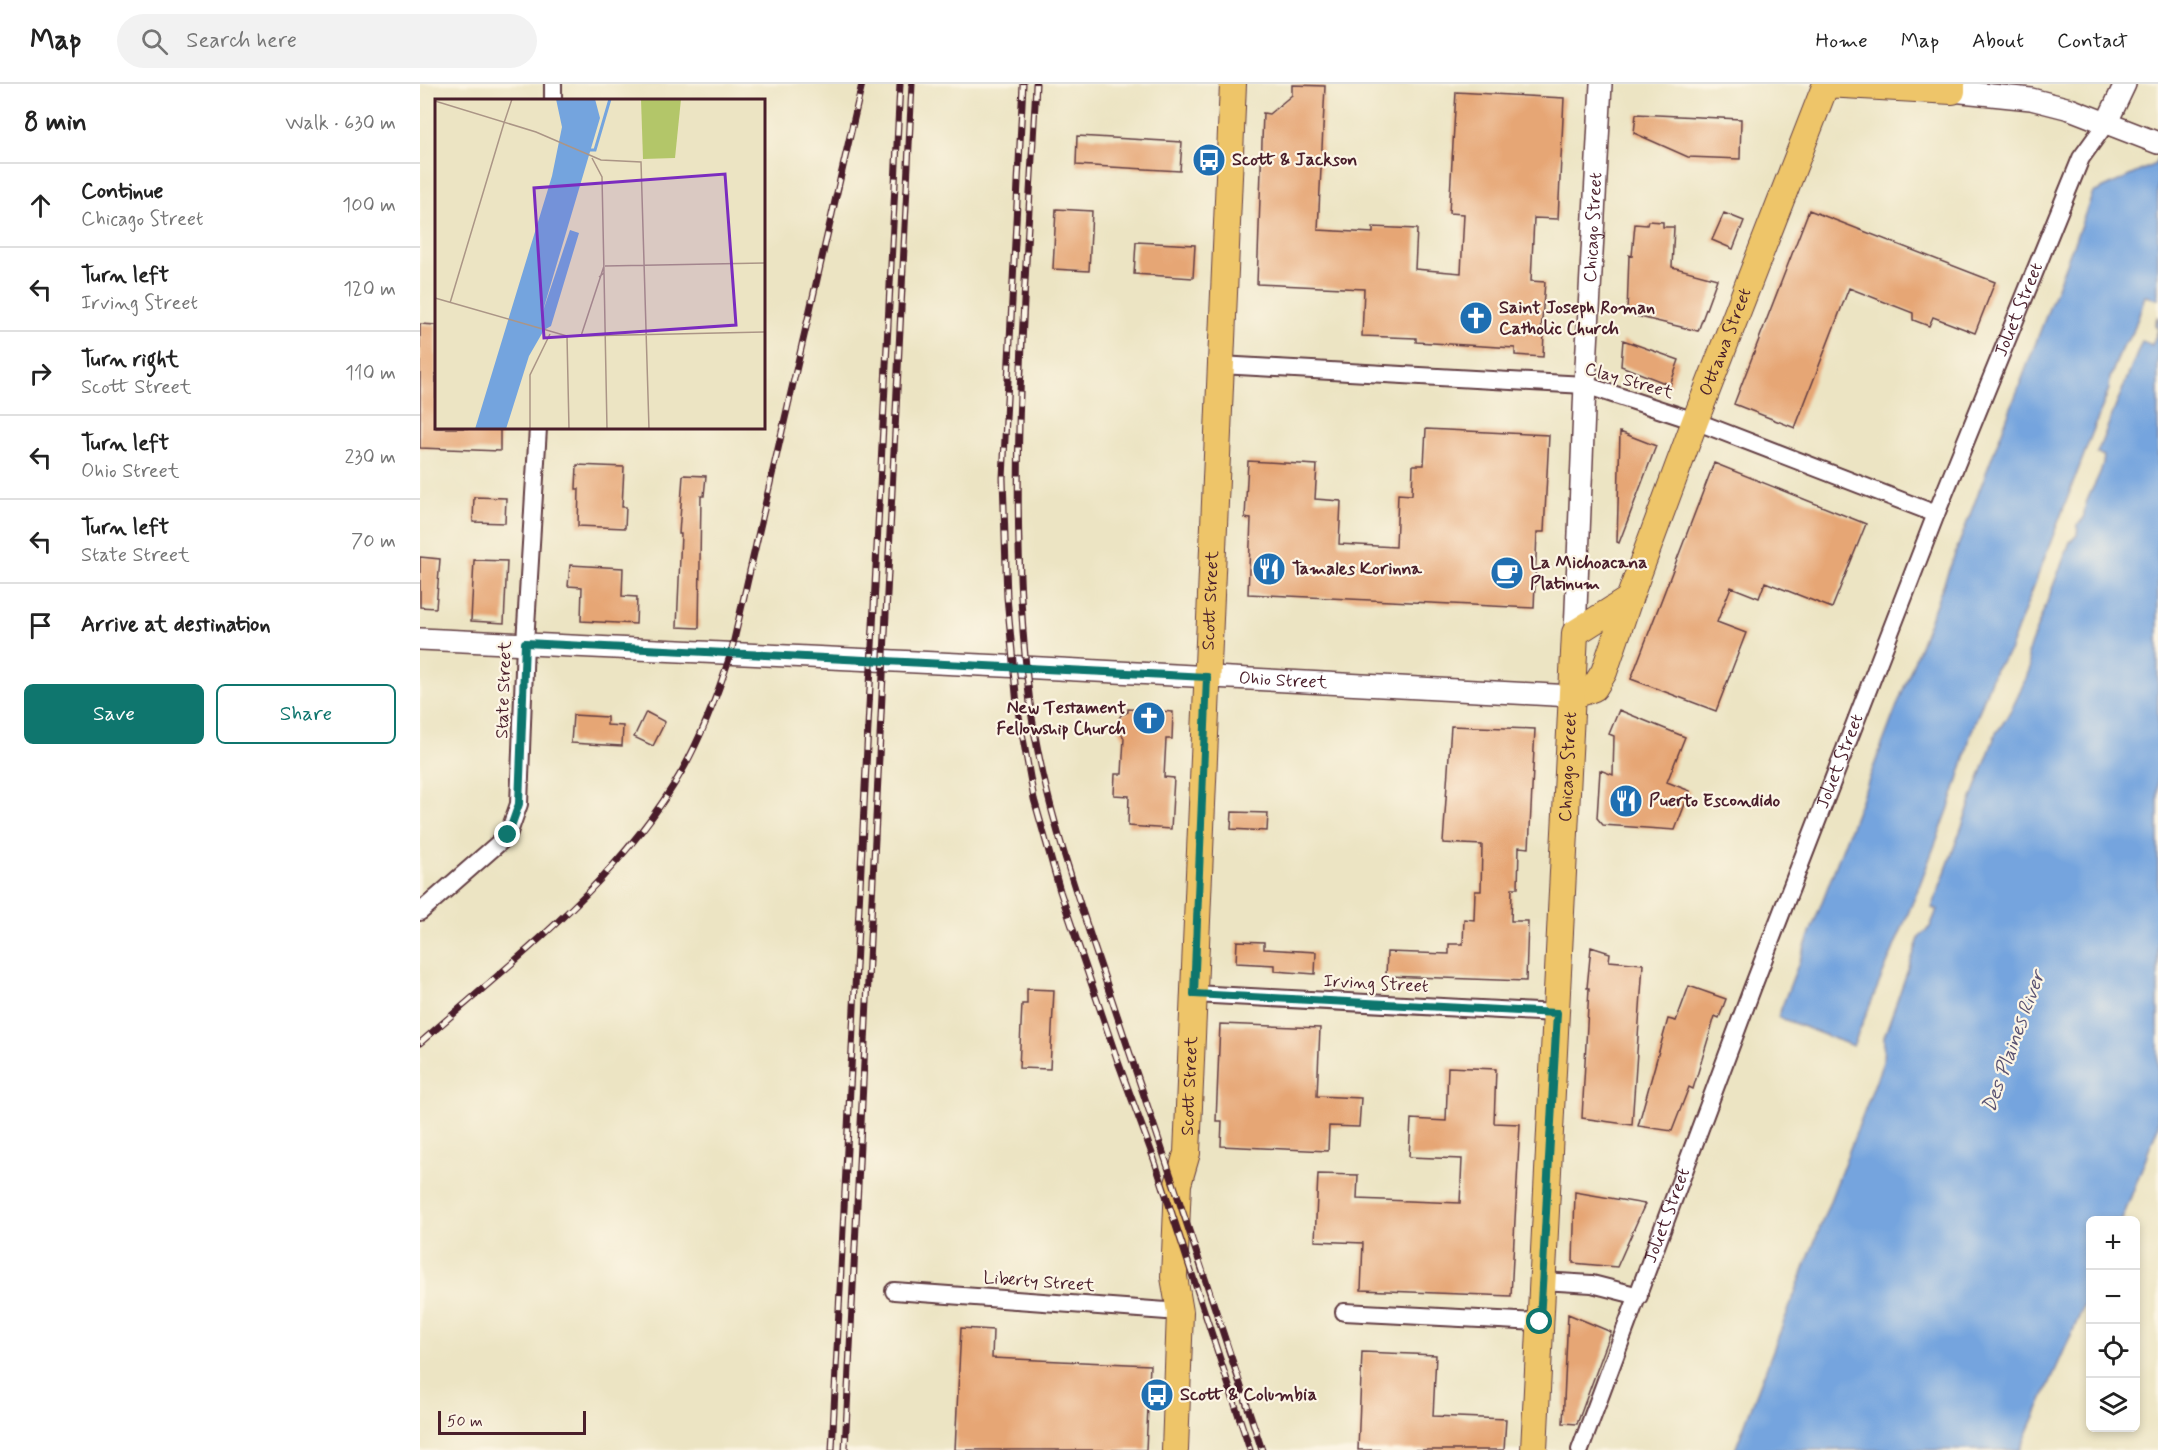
<!DOCTYPE html>
<meta charset="utf-8">
<style>
:root{--surface:#fff;--page:#f2f2f2;--text:#222;--muted:#767676;--line:#e0e0e0;--accent:#0f766e}
body{margin:0;font-family:Mynerve,sans-serif;background:var(--page);color:var(--text)}
.controls{position:absolute;right:18px;bottom:18px;display:grid;overflow:hidden;border-radius:9px;box-shadow:0 3px 9px #0003}
.controls button{width:54px;height:54px;display:grid;place-items:center;padding:0;border:0;border-bottom:2px solid var(--line);background:var(--surface);color:var(--text);font:30px sans-serif}
.scale{position:absolute;left:18px;bottom:15px;width:148px;box-sizing:border-box;padding-left:6px;border:3px solid #4a1f2b;border-top:0;font-size:16px;line-height:21px;white-space:nowrap;color:#4a1f2b;-webkit-text-stroke:4px #fcf5e5;paint-order:stroke}
.stop{position:absolute;width:18px;height:18px;margin:-14px;border:4px solid #0f766e;border-radius:50%;background:#fff}
.stop.end{background:#0f766e;border-color:#fff;box-shadow:0 2px 6px #0008}
.list{margin:0;padding:0;list-style:none}
h2{display:flex;justify-content:space-between;align-items:center;height:78px;margin:0;padding:0 24px;font-size:26px}
h2 small{font-size:20px;font-weight:400;color:var(--muted)}
.list li{display:grid;grid-template-columns:39px 1fr auto;gap:18px;align-items:center;box-sizing:border-box;height:84px;padding:0 24px;border-top:2px solid var(--line)}
.list b{display:block;font-size:22px;white-space:nowrap}
.list p{margin:0;font-size:20px;white-space:nowrap;color:var(--muted)}
.list em{font-size:20px;font-style:normal;color:var(--muted)}
.actions{display:flex;gap:12px;padding:18px 24px}
.actions a{flex:1;padding:14px 0;border:2px solid var(--accent);border-radius:9px;text-align:center;font-size:21px;color:var(--accent)}
.actions .main{background:var(--accent);color:#fff}
.icon{flex:none;width:33px;height:33px;fill:none;stroke:currentColor;stroke-width:2;stroke-linecap:round;stroke-linejoin:round}
.map{position:relative;flex:none;width:1738px;height:1366px;overflow:hidden}
header{display:flex;align-items:center;gap:36px;box-sizing:border-box;height:84px;padding:0 30px;background:var(--surface);border-bottom:2px solid var(--line)}
header strong{font-size:28px}
nav{display:flex;gap:33px;margin-inline-start:auto;font-size:21px}
.search{width:420px;height:54px;background:var(--page);display:flex;align-items:center;gap:15px;box-sizing:border-box;padding:0 21px;border-radius:33px;color:var(--muted);font-size:22px}
main{display:flex}
aside{flex:1;background:var(--surface)}
.map>svg:first-child{display:block}
</style>
<header>
<strong>Map</strong>
<div class="search"><svg class="icon" aria-label="search" viewBox="0 0 24 24"><circle cx="10" cy="10" r="6"/><path d="M15 15l6 6"/></svg>Search here</div>
<nav><a>Home</a><a>Map</a><a>About</a><a>Contact</a></nav>
</header>
<main>
<aside>
<h2>8 min<small>Walk · 630 m</small></h2>
<ul class="list">
<li><svg class="icon" aria-label="ahead" viewBox="0 0 24 24"><path d="M12 20V5M6 11l6-6 6 6"/></svg><div><b>Continue</b><p>Chicago Street</p></div><em>100 m</em></li>
<li><svg class="icon" aria-label="left" viewBox="0 0 24 24"><path d="M17 20v-9H6M10 6l-5 5 5 5"/></svg><div><b>Turn left</b><p>Irving Street</p></div><em>120 m</em></li>
<li><svg class="icon" aria-label="right" viewBox="0 0 24 24"><path d="M7 20v-9h11M14 6l5 5-5 5"/></svg><div><b>Turn right</b><p>Scott Street</p></div><em>110 m</em></li>
<li><svg class="icon" aria-label="left" viewBox="0 0 24 24"><path d="M17 20v-9H6M10 6l-5 5 5 5"/></svg><div><b>Turn left</b><p>Ohio Street</p></div><em>230 m</em></li>
<li><svg class="icon" aria-label="left" viewBox="0 0 24 24"><path d="M17 20v-9H6M10 6l-5 5 5 5"/></svg><div><b>Turn left</b><p>State Street</p></div><em>70 m</em></li>
<li><svg class="icon" aria-label="arrive" viewBox="0 0 24 24"><path d="M6 21V4h12l-3 4 3 4H6"/></svg><div><b>Arrive at destination</b></div></li>
</ul>
<div class="actions"><a class="main">Save</a><a>Share</a></div>
</aside>
<div class="map">
<svg width="1738" height="1366" viewBox="0 0 1738 1366">
<rect width="100%" height="100%" fill="#fcf5e5"/>
<filter id="ink" filterUnits="userSpaceOnUse"><feTurbulence type="fractalNoise" baseFrequency=".0167" numOctaves="2"/><feDisplacementMap in="SourceGraphic" scale="12" xChannelSelector="R" yChannelSelector="G"/><feConvolveMatrix kernelMatrix="1 2 1 2 8 2 1 2 1" color-interpolation-filters="sRGB"/></filter>
<filter id="wash" filterUnits="userSpaceOnUse"><feTurbulence type="fractalNoise" baseFrequency=".008" numOctaves="4" result="noise"/><feDisplacementMap in="SourceGraphic" scale="24" xChannelSelector="R" yChannelSelector="G"/><feGaussianBlur stdDeviation="1.35" result="paint"/><feColorMatrix in="noise" values="0 0 0 0 0 0 0 0 0 0 0 0 0 0 0 0 0 1.4 0 .05"/><feComposite in="paint" operator="in"/></filter>
<g filter="url(#wash)">
<rect width="100%" height="100%" fill="#ece4c3"/>
<path fill="#74a4de" stroke="#5f6284" stroke-width="1.5" d="M 1738,73 L 1738,215 L 1725,212 L 1712,251 L 1702,263 L 1690,294 L 1689,305 L 1588,570 L 1575,585 L 1550,652 L 1546,670 L 1530,721 L 1497,808 L 1433,962 L 1358,933 L 1673,109 L 1735,80 Z
M 1738,232 L 1738,1042 L 1702,1136 L 1670,1136 L 1670,1208 L 1600,1366 L 1315,1366 L 1463,978 L 1464,953 L 1500,852 L 1510,843 L 1517,826 L 1512,824 L 1576,649 C 1591,630 1601,606 1610,584 L 1607,570 L 1650,458 L 1657,451 L 1658,440 L 1664,434 C 1662,414 1683,394 1684,372 L 1677,369 L 1722,257 L 1732,261 L 1738,246 L 1735,240 Z"/>
<g id="blocks">
<path fill="#e6a674" d="M 872,1 L 905,2 L 898,146 L 953,149 L 953,143 L 997,145 L 995,185 L 1041,189 L 1044,130 L 1029,129 L 1036,8 L 1144,14 L 1138,135 L 1114,134 L 1111,197 L 1125,198 L 1121,248 L 1124,248 L 1123,273 L 1095,271 L 1095,264 L 996,258 L 996,254 L 942,252 L 944,205 L 837,200 L 843,29 L 849,30 L 872,11 Z
M 1216,30 L 1321,35 L 1320,75 L 1268,73 L 1214,49 Z
M 657,52 L 762,58 L 760,87 L 656,81 Z
M 636,125 L 672,127 L 669,187 L 633,185 Z
M 1389,126 L 1575,198 L 1555,249 L 1513,233 L 1509,242 L 1493,236 L 1493,229 L 1429,204 L 1375,344 L 1314,320 Z
M 1304,129 L 1324,137 L 1313,165 L 1292,156 Z
M 1228,137 L 1243,138 L 1243,143 L 1254,143 L 1252,183 L 1297,195 L 1278,247 L 1207,230 L 1209,171 L 1212,172 L 1215,140 L 1227,141 Z
M 716,158 L 775,161 L 773,194 L 714,190 Z
M 0,240 L 16,241 L 16,344 L 80,344 L 80,367 L 0,364 Z
M 1203,256 L 1259,276 L 1250,301 L 1201,282 Z
M 1006,345 L 1129,351 L 1124,448 L 1117,448 L 1114,524 L 828,510 L 831,435 L 825,434 L 828,377 L 897,381 L 895,415 L 921,417 L 919,460 L 976,463 L 978,410 L 992,411 L 993,381 L 1004,381 Z
M 1200,348 L 1236,362 L 1199,459 L 1197,458 Z
M 1294,379 L 1446,440 L 1412,524 L 1345,498 L 1339,514 L 1311,503 L 1297,538 L 1326,549 L 1296,627 L 1211,595 Z
M 157,381 L 204,383 L 202,423 L 206,423 L 205,444 L 158,442 L 159,405 L 156,405 Z
M 263,391 L 286,392 L 284,412 L 281,412 L 279,544 L 257,543 L 261,450 L 259,450 Z
M 54,413 L 86,414 L 85,439 L 53,438 Z
M 0,473 L 20,475 L 16,524 L 0,523 Z
M 54,476 L 87,477 L 84,539 L 51,537 Z
M 150,481 L 203,484 L 202,512 L 217,513 L 216,540 L 161,537 L 162,503 L 148,502 Z
M 708,625 L 753,628 L 752,655 L 746,655 L 744,693 L 754,694 L 751,745 L 708,742 L 709,712 L 694,711 L 695,690 L 702,690 L 704,654 L 698,644 L 697,638 L 701,631 L 708,628 Z
M 1199,626 L 1265,653 L 1247,698 L 1270,707 L 1255,746 L 1183,741 L 1177,734 L 1180,686 L 1193,691 L 1194,652 L 1189,650 Z
M 226,628 L 245,638 L 233,662 L 214,653 Z
M 153,631 L 187,633 L 187,641 L 203,642 L 202,662 L 151,659 Z
M 1031,642 L 1115,645 L 1109,764 L 1099,763 L 1098,804 L 1092,804 L 1091,837 L 1108,837 L 1106,897 L 966,892 L 967,868 L 1029,870 L 1029,860 L 1043,860 L 1044,835 L 1054,836 L 1055,807 L 1061,807 L 1062,761 L 1023,759 Z
M 812,728 L 848,729 L 847,747 L 811,745 Z
M 817,857 L 844,858 L 844,865 L 896,868 L 895,890 L 855,887 L 855,881 L 816,879 Z
M 1171,863 L 1190,869 L 1189,877 L 1223,880 L 1212,1041 L 1162,1034 L 1169,904 L 1167,904 Z
M 1269,902 L 1306,915 L 1299,934 L 1295,932 L 1273,1005 L 1269,1003 L 1252,1047 L 1218,1042 L 1248,935 L 1256,937 Z
M 607,905 L 634,906 L 630,985 L 599,984 L 602,920 L 607,920 Z
M 800,940 L 900,944 L 897,1012 L 941,1014 L 939,1043 L 909,1042 L 908,1067 L 801,1062 L 802,1037 L 796,1037 Z
M 1028,983 L 1076,985 L 1074,1039 L 1100,1040 L 1091,1212 L 941,1206 L 943,1159 L 895,1157 L 898,1090 L 938,1091 L 937,1115 L 1040,1119 L 1042,1075 L 989,1073 L 991,1035 L 1026,1037 Z
M 1155,1108 L 1225,1120 L 1197,1183 L 1153,1179 Z
M 1148,1230 L 1191,1248 L 1157,1340 L 1143,1339 Z
M 541,1244 L 573,1246 L 572,1274 L 730,1281 L 726,1366 L 535,1366 Z
M 942,1268 L 1016,1271 L 1013,1332 L 1086,1335 L 1084,1366 L 938,1366 Z"/>
</g>
</g>
<g filter="url(#ink)">
<use href="#blocks" fill-opacity="0" stroke="#623d42" stroke-width="1.5"/>
<g fill="none" stroke-linecap="round" stroke-linejoin="round">
<g stroke="#623d42" stroke-width="20">
<g id="minor">
<path d="M 133,16 L 133,0"/>
<path d="M 800,281 L 1165,301 L 1275,337 L 1516,430"/>
<path d="M 0,828 L 88,751 L 99,720 L 105,559 L 118,344"/>
<path d="M 774,910 L 1137,929"/>
<path d="M 1122,1197 L 1172,1200 L 1219,1212"/>
<path d="M 474,1207 L 760,1228"/>
<path d="M 924,1228 L 1120,1238"/>
<path id="s1" d="M 1160,1366 L 1332,905 L 1516,430 L 1661,74 L 1687,38"/>
</g>
</g>
<g stroke="#623d42" stroke-width="24">
<g id="tertiary">
<path d="M 1532,7 L 1611,15 L 1650,25 L 1738,59"/>
<path d="M 1687,38 L 1705,0"/>
<path id="s2" d="M 1155,549 L 1165,301 L 1181,0"/>
<path id="s3" d="M 0,555 L 582,582 L 1152,612"/>
</g>
</g>
<g stroke="#623d42" stroke-width="28">
<g id="primary">
<path id="s4" d="M 1152,612 L 1174,604 L 1184,588 L 1209,515 L 1275,337 L 1406,0 L 1532,7 L 1532,0"/>
<path id="s5" d="M 755,1366 L 760,1228 L 754,1193 L 758,1100 L 767,1069 L 813,0"/>
<path id="s6" d="M 1114,1366 L 1155,549 L 1209,515"/>
</g>
</g>
<use href="#minor" stroke="#fff" stroke-width="16"/>
<use href="#tertiary" stroke="#fff" stroke-width="21"/>
<use href="#primary" stroke="#eec569" stroke-width="26"/>
<g stroke="#4a1f2b" stroke-width="7">
<path id="rail" d="M 603,0 L 583,394 L 587,513 L 597,621 L 614,715 L 640,807 L 697,975 L 734,1075 L 830,1366
M 616,0 C 606,204 585,416 610,619 C 623,721 663,828 695,925 C 744,1072 794,1219 842,1366
M 0,959 C 94,876 199,797 262,687 C 283,650 298,609 311,569 L 442,0
M 412,1366 L 480,0
M 425,1366 L 492,0"/>
</g>
<use href="#rail" stroke="#fcf5e5" stroke-width="4.5" stroke-dasharray="14" stroke-linecap="butt"/>
</g>
</g>
<g fill="none" stroke-linecap="round" stroke-linejoin="round" filter="url(#ink)">
<path stroke="#0f766e" stroke-width="8" d="M 88,751 L 99,720 L 105,559 L 787,593 L 774,910 L 1137,929 L 1120,1238"/>
</g>
<defs>
<g id="bus-disc" transform="scale(1.725)"><circle r="9.5" fill="#1f6fb2" stroke="#fcf5e5"/><path d="M-5-6H5V4H4V6H2V4H-2V6H-4V4H-5ZM-3.5-4V0h7V-4ZM-3.5 1.2v1.5H-2V1.2ZM2 1.2v1.5H3.5V1.2Z" fill="#fff"/></g>
<g id="church-disc" transform="scale(1.725)"><circle r="9.5" fill="#1f6fb2" stroke="#fcf5e5"/><path d="M-1.2-6h2.4v3.5h3.3v2.4h-3.3V6h-2.4V-.1h-3.3v-2.4h3.3Z" fill="#fff"/></g>
<g id="restaurant-disc" transform="scale(1.725)"><circle r="9.5" fill="#1f6fb2" stroke="#fcf5e5"/><path d="M-5-6h1v4h1v-4h1v4h1v-4h1v5L-1.5 .5V6h-2V.5L-5-1ZM5-6V6H3V1.5H1.5Q1.5-4 5-6Z" fill="#fff"/></g>
<g id="cafe-disc" transform="scale(1.725)"><circle r="9.5" fill="#1f6fb2" stroke="#fcf5e5"/><path d="M-5.5-4.5H6V0H3Q3 3.5 0 3.5H-2.5Q-5.5 3.5-5.5 0ZM3-3.2v2h1.7v-2ZM-6 4.5H4V6H-6Z" fill="#fff"/></g>
</defs>
<g fill-rule="evenodd">
<use href="#bus-disc" x="789" y="76"/>
<use href="#church-disc" x="1056" y="234"/>
<use href="#restaurant-disc" x="849" y="485"/>
<use href="#cafe-disc" x="1087" y="489"/>
<use href="#church-disc" x="729" y="634"/>
<use href="#restaurant-disc" x="1206" y="717"/>
<use href="#bus-disc" x="737" y="1311"/>
</g>
<g text-anchor="middle" dominant-baseline="central" stroke-width="4.5" stroke-linejoin="round" paint-order="stroke">
<g font-size="18" font-weight="bold" fill="#4a1f2b" stroke="#fcf5e5" text-anchor="start">
<text x="812" y="76">Scott &amp; Jackson</text>
<text x="1079" y="224">Saint Joseph Roman<tspan x="1079" dy="21">Catholic Church</tspan></text>
<text x="1110" y="479">La Michoacana<tspan x="1110" dy="21">Platinum</tspan></text>
<text x="872" y="485">Tamales Korinna</text>
<text x="706" y="624" text-anchor="end">New Testament<tspan x="706" dy="21">Fellowship Church</tspan></text>
<text x="1229" y="717">Puerto Escondido</text>
<text x="760" y="1311">Scott &amp; Columbia</text>
</g>
<g font-size="18" fill="#4a1f2b" stroke="#fcf5e5">
<text stroke="none"><textPath href="#s2" startOffset="406">Chicago Street</textPath></text>
<text stroke="none"><textPath href="#s1" startOffset="1222">Joliet Street</textPath></text>
<text stroke="none"><textPath href="#s4" startOffset="394">Ottawa Street</textPath></text>
<text transform="translate(1209 297) rotate(16)">Clay Street</text>
<text stroke="none"><textPath href="#s5" startOffset="852">Scott Street</textPath></text>
<text stroke="none"><textPath href="#s3" startOffset="864">Ohio Street</textPath></text>
<text transform="translate(84 606) rotate(-88)">State Street</text>
<text stroke="none"><textPath href="#s1" startOffset="736">Joliet Street</textPath></text>
<text stroke="none"><textPath href="#s6" startOffset="684">Chicago Street</textPath></text>
<text transform="translate(956 900) rotate(3)">Irving Street</text>
<text stroke="none"><textPath href="#s5" startOffset="366">Scott Street</textPath></text>
<text stroke="none"><textPath href="#s1" startOffset="250">Joliet Street</textPath></text>
<text transform="translate(619 1198) rotate(4)">Liberty Street</text>
</g>
<g font-size="20" font-style="italic" fill="#5b5473" stroke="#fcf5e5">
<text transform="translate(1594 958) rotate(-70)">Des Plaines River</text>
</g>
</g>
<g transform="translate(15 15)">
<rect width="330" height="330" fill="#ece4c3"/>
<path d="M 206,0 L 246,0 L 240,59 L 208,60 Z" fill="#b3c669"/>
<path d="M 121,0 L 160,0 L 165,19 L 107,215 L 135,131 L 144,134 L 116,227 L 109,231 L 94,257 L 71,330 L 40,330 L 117,77 L 127,28 Z" fill="#74a4de"/>
<path fill="none" stroke="#74a4de" stroke-width="3" d="M 155,51 L 160,51 L 175,0"/>
<path fill="none" stroke="#ab9586" stroke-width="1.5" d="M 0,2 L 101,33 L 166,61 L 206,63 L 214,330M 69,24 L 77,0M 157,59 L 167,78 L 169,174 L 164,178M 170,167 L 330,164M 169,174 L 172,330M 0,199 L 132,237M 15,204 L 69,24M 146,237 L 330,233M 95,330 L 95,276 L 115,235M 134,330 L 132,237 L 146,237 L 169,167"/>
<path fill="#7b2cbf" fill-opacity="0.15" stroke="#7b2cbf" stroke-width="3" d="M 290,75 L 301,226 L 109,239 L 99,89 Z"/>
<rect width="330" height="330" fill="none" stroke="#4a1f2b" stroke-width="3"/>
</g>
</svg>
<div class="controls">
<button>+</button>
<button>−</button>
<button><svg class="icon" aria-label="locate" viewBox="0 0 24 24"><circle cx="12" cy="12" r="6"/><path d="M12 2v4M12 18v4M2 12h4M18 12h4"/></svg></button>
<button><svg class="icon" aria-label="layers" viewBox="0 0 24 24"><path d="M12 4l9 5-9 5-9-5zM3 14l9 5 9-5"/></svg></button>
</div>
<div class="scale">50 m</div>
<div class="stop" style="left:1120px;top:1238px"></div>
<div class="stop end" style="left:88px;top:751px"></div>
</div>
</main>
